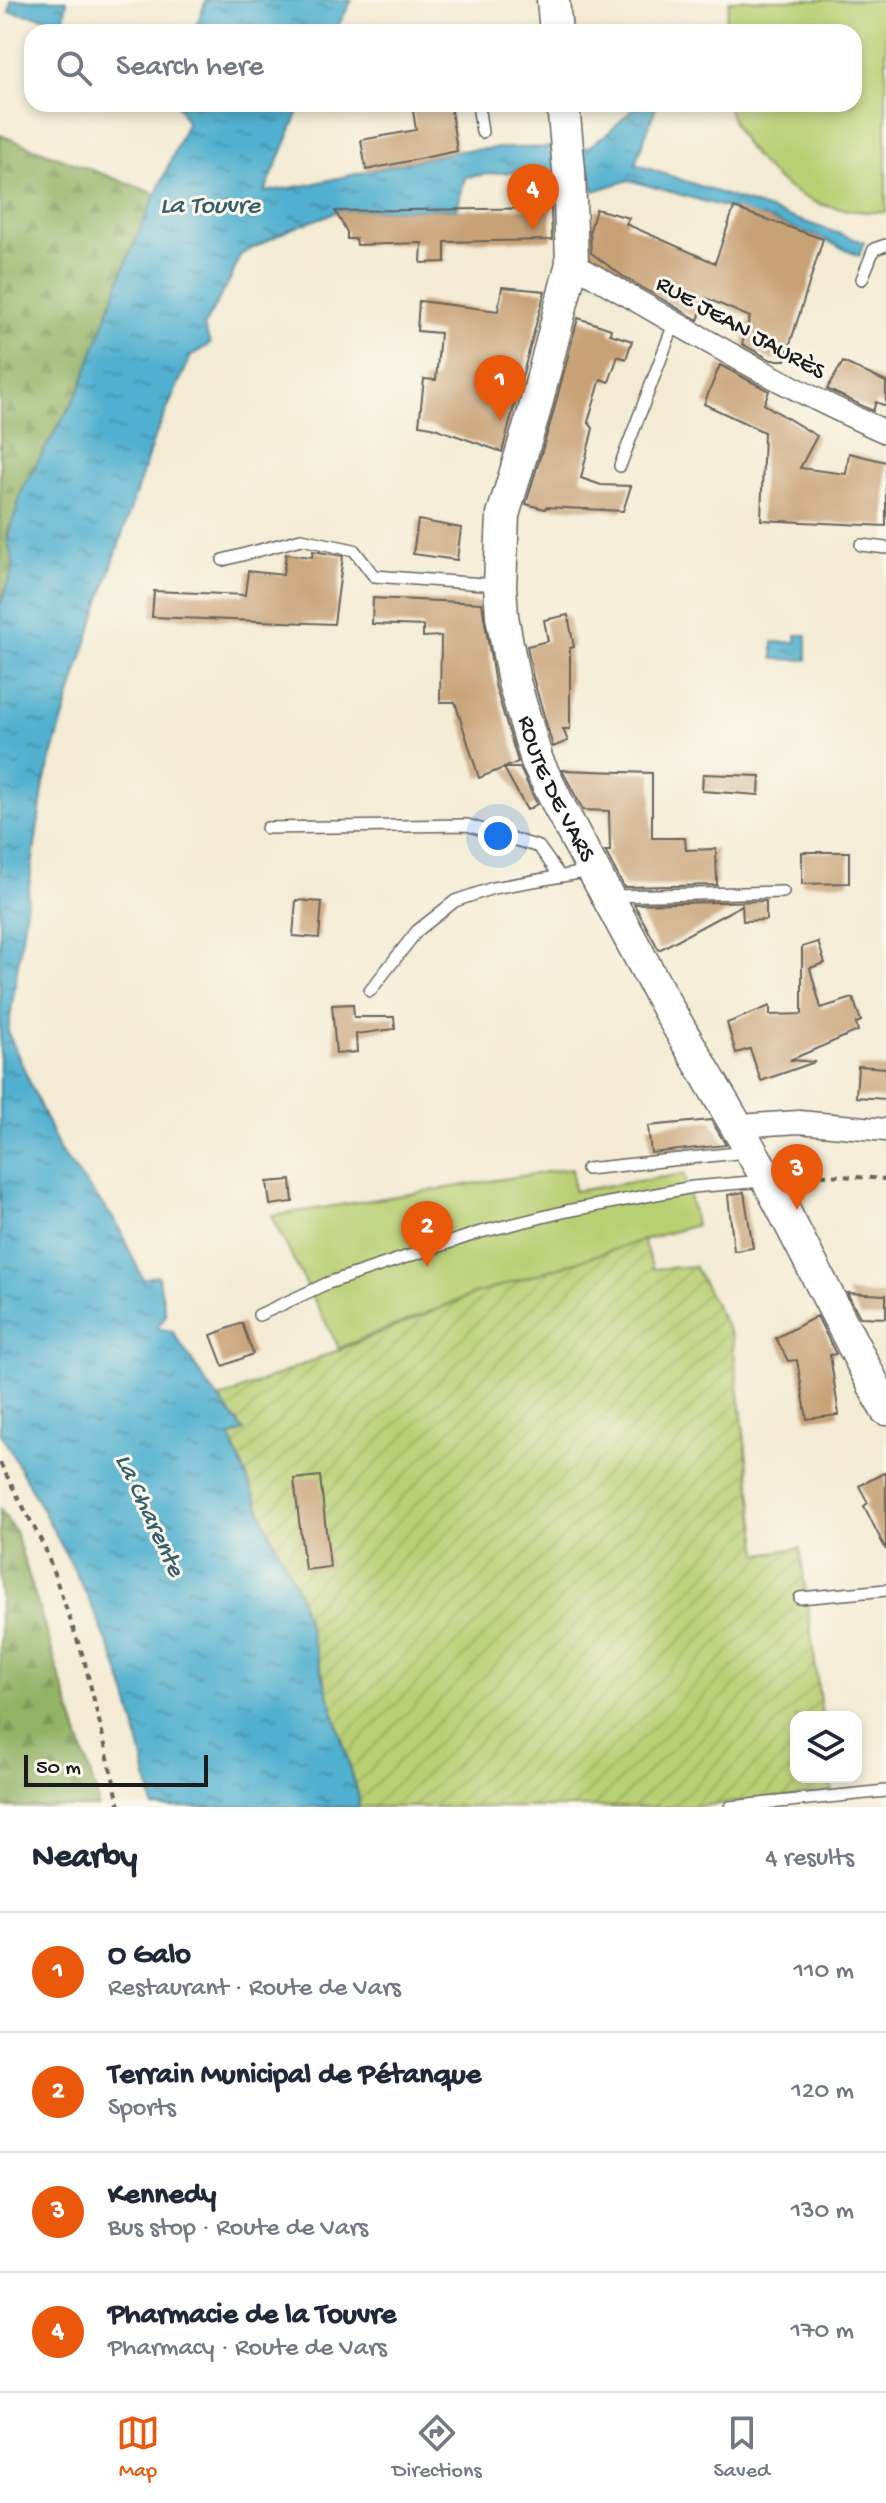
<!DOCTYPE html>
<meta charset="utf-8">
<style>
:root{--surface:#fff;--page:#f6f6f7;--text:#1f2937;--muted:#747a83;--line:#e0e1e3;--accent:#ea580c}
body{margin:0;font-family:"Gochi Hand",sans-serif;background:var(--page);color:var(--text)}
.controls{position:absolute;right:24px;bottom:24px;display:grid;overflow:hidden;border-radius:16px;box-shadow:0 4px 12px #0003}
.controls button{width:72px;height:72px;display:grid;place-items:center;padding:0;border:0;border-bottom:2px solid var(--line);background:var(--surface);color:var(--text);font:40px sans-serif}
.scale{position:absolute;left:24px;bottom:20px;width:184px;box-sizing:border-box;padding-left:8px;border:4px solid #1c1c1c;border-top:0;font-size:22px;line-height:28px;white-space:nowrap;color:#1c1c1c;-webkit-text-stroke:6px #fbf7ec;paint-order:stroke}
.you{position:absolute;left:498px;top:836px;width:28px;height:28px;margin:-20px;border:6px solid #fff;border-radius:50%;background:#1a73e8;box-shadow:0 0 0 12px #1a73e833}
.badge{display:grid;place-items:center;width:52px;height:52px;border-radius:50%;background:var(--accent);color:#fff;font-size:26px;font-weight:700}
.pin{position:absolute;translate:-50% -66px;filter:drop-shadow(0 2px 4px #0008)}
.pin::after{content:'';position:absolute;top:42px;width:28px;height:24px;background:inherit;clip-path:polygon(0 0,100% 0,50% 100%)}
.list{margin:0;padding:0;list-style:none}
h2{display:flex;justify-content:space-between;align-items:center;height:104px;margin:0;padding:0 32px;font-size:34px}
h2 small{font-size:26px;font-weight:400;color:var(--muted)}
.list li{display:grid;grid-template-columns:52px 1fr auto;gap:24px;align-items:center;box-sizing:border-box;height:120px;padding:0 32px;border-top:2px solid var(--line)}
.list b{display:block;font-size:30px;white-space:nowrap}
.list p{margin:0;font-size:26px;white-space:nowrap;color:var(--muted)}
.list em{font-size:26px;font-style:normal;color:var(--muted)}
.icon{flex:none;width:44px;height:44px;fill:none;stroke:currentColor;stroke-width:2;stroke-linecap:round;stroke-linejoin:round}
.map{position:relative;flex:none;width:886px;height:1807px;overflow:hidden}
.search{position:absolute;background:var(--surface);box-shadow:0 4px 12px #0003;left:24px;right:24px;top:24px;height:88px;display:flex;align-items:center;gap:20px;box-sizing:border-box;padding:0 28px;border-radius:24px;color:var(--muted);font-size:30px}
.sheet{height:584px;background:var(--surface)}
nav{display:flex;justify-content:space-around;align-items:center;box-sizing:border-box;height:112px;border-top:2px solid var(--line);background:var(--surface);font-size:22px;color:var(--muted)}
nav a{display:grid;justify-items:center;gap:4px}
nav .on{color:var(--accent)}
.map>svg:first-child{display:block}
</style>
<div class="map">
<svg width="886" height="1807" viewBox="0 0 886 1807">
<defs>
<pattern id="forest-firs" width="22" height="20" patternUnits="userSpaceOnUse" patternTransform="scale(2)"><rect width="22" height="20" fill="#92b265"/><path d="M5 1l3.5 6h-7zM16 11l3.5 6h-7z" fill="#7d9857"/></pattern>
<pattern id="garden-furrows" width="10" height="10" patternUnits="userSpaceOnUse" patternTransform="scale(2)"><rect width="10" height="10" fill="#b9cf73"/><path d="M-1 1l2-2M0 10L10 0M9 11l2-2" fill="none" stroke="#9eb163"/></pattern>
<pattern id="water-ripples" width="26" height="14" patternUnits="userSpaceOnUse" patternTransform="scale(2)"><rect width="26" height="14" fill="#51b0cf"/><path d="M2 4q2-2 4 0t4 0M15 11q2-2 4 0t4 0" fill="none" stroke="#428ea7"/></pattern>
</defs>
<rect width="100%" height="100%" fill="#fbf7ec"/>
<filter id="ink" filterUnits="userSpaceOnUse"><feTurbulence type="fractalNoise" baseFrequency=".0125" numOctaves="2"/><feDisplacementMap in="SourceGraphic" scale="16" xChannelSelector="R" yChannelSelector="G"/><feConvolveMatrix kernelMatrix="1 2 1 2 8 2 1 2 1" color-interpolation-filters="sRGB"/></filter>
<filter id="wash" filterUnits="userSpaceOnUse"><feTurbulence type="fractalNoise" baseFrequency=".006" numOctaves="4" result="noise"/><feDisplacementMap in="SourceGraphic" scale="32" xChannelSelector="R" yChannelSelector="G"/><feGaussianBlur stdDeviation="1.8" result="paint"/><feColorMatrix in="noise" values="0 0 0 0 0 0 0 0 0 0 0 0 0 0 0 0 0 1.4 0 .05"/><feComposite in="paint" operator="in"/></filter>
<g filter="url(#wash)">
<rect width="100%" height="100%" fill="#f3ebd4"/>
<path fill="url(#forest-firs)" stroke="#576740" stroke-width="2" d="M 0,135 L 156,194 L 0,718 Z
M 0,1509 L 15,1531 L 97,1796 L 98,1807 L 0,1807 Z"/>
<path fill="url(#garden-furrows)" stroke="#6a7648" stroke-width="2" d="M 643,1240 L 653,1269 L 694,1266 L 732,1336 L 759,1554 L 800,1548 L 822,1717 L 796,1717 L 796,1777 L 830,1777 L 832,1792 L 691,1807 L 359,1807 L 359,1797 L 296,1586 L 269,1531 L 230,1437 L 244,1431 L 219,1399 L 472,1295 Z"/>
<path fill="#b9cf73" stroke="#6a7648" stroke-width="2" d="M 730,0 L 886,0 L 886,212 C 865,213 838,210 817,203 C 779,189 736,145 727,104 L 854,104 L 854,32 L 723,32 Z
M 572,1168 L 574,1191 L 684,1174 L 696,1225 L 643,1240 L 472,1295 L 339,1348 L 271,1216 Z"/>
<path fill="url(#water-ripples)" stroke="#366676" stroke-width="2" d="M 11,0 L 67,0 L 64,20 L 9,12 Z
M 206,0 L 352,0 L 335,32 L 194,32 Z
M 177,104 L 302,104 L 265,192 L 307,185 L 457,151 L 499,148 L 588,147 L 607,134 L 638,104 L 657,104 L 635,164 L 864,242 L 859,256 L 823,239 L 776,222 L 629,180 L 594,191 L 590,170 L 498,173 L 465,177 L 457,209 L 339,211 L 288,230 L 240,255 L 232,276 L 204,326 L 210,344 L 191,356 L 153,441 L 78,669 L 44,783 L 8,1033 L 60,1151 L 116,1222 L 143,1279 L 158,1275 L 166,1315 L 157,1328 L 172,1331 L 208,1385 L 244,1431 L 230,1437 L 269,1531 L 296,1586 L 359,1797 L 359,1807 L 153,1807 C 141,1750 130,1694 107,1641 C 77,1569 37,1501 0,1432 L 0,605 L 14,566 L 7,538 L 24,485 L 80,389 L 127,260 L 187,123 Z
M 796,635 L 807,635 L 807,660 L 773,659 L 773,642 L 796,642 Z"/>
<g id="blocks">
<path fill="#c7a277" d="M 412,104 L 450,104 L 457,151 L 366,170 L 361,140 L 416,130 Z
M 551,208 L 552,240 L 445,242 L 445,262 L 421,263 L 422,243 L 357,245 L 356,239 L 347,239 L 347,232 L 335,211 Z
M 734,208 L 823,239 L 785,360 L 771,360 L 742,344 L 750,317 L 706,298 L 698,320 L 624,277 L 591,253 L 590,230 L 596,209 L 629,218 L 626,224 L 715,263 Z
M 502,287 L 545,291 L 502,452 L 432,427 L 419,425 L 424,379 L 436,380 L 440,333 L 417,331 L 419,301 L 498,311 Z
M 578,318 L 611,329 L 610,334 L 632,341 L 626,359 L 618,356 L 609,382 L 601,379 L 588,422 L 593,428 L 581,478 L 601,485 L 631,486 L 623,511 L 546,507 L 545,509 L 526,504 L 552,417 Z
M 843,362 L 886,382 L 886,406 L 876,402 L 873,411 L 827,389 Z
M 720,365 L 769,391 L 764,404 L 817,436 L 800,468 L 846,474 L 849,453 L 886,462 L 886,526 L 761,520 L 764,432 L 704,404 Z
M 418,520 L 461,528 L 457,560 L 413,554 Z
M 313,551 L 343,556 L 334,624 L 152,617 L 154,591 L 245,595 L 248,571 L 283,575 L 286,554 L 312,557 Z
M 373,598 L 482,603 L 495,685 L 518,762 L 479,778 L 455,702 L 440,702 L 441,636 L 423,637 L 423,626 L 372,624 Z
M 568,615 L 574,647 L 570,648 L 570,729 L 563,729 L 568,741 L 553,747 L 533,678 L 527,646 L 548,641 L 544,620 Z
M 504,768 L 520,768 L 537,804 L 527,810 Z
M 562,770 L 652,773 L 652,838 L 685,838 L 686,850 L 716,849 L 717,885 L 624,887 L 605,851 L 610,851 L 609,811 L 583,810 Z
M 703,774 L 760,776 L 759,795 L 702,791 Z
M 802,852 L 849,852 L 849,883 L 802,884 Z
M 296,900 L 322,902 L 319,938 L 293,936 Z
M 766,901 L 766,920 L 743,921 L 742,905 L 659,950 L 634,904 Z
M 818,942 L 825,963 L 810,968 L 821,1008 L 853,998 L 861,1021 L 856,1023 L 858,1031 L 790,1060 L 815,1062 L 761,1081 L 750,1049 L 736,1053 L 727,1023 L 770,1006 L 770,1015 L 802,1014 L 802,947 Z
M 353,1004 L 354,1017 L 394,1017 L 395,1029 L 356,1034 L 357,1052 L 336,1054 L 332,1005 Z
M 858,1066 L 886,1068 L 886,1099 L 856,1097 Z
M 711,1120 L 726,1145 L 651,1153 L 648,1126 Z
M 291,1180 L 293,1202 L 270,1205 L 267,1182 Z
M 744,1192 L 753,1248 L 734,1251 L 728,1195 Z
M 847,1293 L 886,1295 L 886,1318 L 860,1317 Z
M 817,1316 L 836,1354 L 830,1355 L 839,1415 L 807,1419 L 797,1360 L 788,1361 L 776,1338 Z
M 242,1323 L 253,1354 L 223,1366 L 211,1335 Z
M 886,1472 L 886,1550 L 864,1506 L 868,1503 L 859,1486 Z
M 320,1476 L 330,1567 L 305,1570 L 294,1479 Z"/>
</g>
</g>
<g filter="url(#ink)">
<use href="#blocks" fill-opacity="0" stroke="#67645c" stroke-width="2"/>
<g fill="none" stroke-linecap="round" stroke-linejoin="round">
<g stroke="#67645c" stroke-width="14">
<path id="lane" d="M 478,104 L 482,132
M 862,279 L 874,249 L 886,245
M 620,466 L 674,324
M 861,545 L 886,548
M 223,560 L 301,539 L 354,550 L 374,576 L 497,585
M 267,828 L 467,825 L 539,847 L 559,875
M 612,896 L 783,892
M 370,991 L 417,931 L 455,901 L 493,888 L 591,871
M 587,1169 L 746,1152
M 259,1315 L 328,1283 L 481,1232 L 567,1211 L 693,1187 L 763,1181
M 800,1598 L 886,1590
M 730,1807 L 886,1791"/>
</g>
<g stroke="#67645c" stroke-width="25">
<path id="street" d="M 572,263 C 675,323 777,384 886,432
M 737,1126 L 799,1122 L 886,1130"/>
</g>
<g stroke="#67645c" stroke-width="35">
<g id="secondary">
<path d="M 553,0 L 556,32"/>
<path id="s1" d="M 563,104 L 569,170 L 572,263 L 534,412 L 503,515 L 500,585 L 502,616 L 514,682 L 537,761 L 560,808 L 668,1009 L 768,1180 L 886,1409"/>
</g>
</g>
<path stroke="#67645c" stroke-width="4" stroke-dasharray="6 6" stroke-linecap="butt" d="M 797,1173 L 886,1179
M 0,1463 L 45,1548 L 84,1659 L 120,1807"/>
<use href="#lane" stroke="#fff" stroke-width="11"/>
<use href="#street" stroke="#fff" stroke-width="22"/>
<use href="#secondary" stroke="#fff" stroke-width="32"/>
</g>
</g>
<g text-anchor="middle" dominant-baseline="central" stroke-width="6" stroke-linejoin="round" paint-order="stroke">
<g font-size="24" fill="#1c1c1c" stroke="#fbf7ec">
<text transform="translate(740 329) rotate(29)">RUE JEAN JAURÈS</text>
<text stroke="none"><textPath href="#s1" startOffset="704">ROUTE DE VARS</textPath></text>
</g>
<g font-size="26" font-style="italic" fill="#345f6d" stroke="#fbf7ec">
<text x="210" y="207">La Touvre</text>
<text transform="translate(148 1516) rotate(65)">La Charente</text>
</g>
</g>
</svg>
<div class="controls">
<button><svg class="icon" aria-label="layers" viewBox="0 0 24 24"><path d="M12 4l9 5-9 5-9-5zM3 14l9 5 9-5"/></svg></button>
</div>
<div class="scale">50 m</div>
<div class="you"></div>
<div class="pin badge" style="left:500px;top:421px">1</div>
<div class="pin badge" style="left:427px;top:1267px">2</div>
<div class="pin badge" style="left:797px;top:1210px">3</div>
<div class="pin badge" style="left:533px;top:230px">4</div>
<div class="search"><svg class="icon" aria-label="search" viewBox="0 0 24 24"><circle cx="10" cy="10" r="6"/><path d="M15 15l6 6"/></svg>Search here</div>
</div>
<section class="sheet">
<h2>Nearby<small>4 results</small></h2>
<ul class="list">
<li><span class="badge">1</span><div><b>O Galo</b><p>Restaurant · Route de Vars</p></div><em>110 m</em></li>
<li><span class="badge">2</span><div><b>Terrain Municipal de Pétanque</b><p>Sports</p></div><em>120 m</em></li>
<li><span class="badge">3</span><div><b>Kennedy</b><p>Bus stop · Route de Vars</p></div><em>130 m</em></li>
<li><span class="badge">4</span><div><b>Pharmacie de la Touvre</b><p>Pharmacy · Route de Vars</p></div><em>170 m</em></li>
</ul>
</section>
<nav>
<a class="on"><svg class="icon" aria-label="map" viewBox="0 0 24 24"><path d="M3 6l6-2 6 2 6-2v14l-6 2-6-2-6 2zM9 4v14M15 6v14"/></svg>Map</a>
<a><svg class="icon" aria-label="directions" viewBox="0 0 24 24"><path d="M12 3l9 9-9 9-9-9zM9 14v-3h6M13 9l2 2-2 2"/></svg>Directions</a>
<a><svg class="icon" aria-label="saved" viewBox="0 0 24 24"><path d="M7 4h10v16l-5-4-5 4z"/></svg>Saved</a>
</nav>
